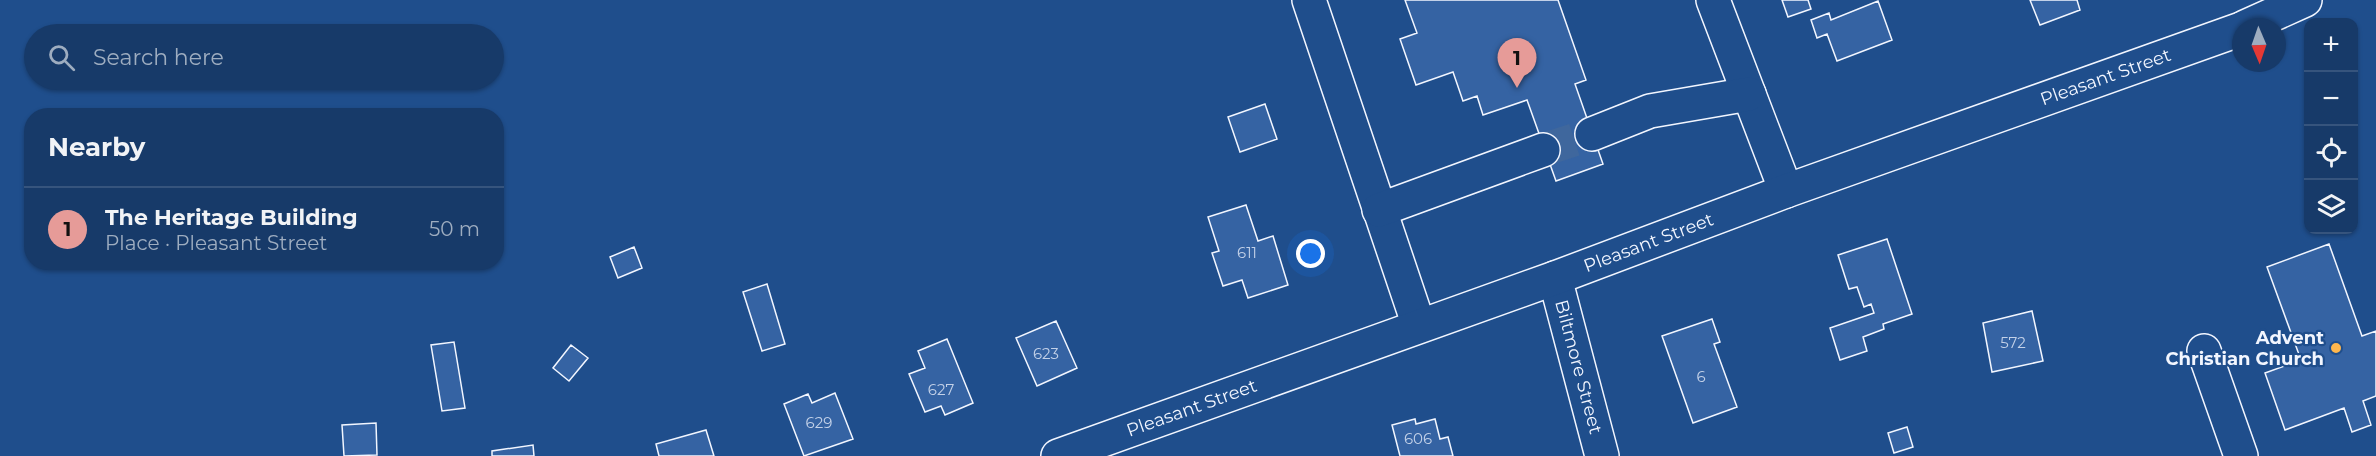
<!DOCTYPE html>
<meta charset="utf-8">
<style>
:root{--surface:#173a69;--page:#244571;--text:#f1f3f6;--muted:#9eadc0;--line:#36547d;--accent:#e69b98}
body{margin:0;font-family:Montserrat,sans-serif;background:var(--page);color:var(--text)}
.controls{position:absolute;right:18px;top:18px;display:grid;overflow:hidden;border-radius:12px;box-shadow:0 2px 4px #0004}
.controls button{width:54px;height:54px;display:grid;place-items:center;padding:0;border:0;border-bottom:2px solid var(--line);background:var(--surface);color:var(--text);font:30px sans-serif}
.compass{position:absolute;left:2232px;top:18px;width:54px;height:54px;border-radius:50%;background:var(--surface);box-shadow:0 2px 4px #0004;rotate:178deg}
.you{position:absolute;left:1311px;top:254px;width:21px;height:21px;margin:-15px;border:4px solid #fff;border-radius:50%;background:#1a73e8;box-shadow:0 0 0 9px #1a73e833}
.badge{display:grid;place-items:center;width:39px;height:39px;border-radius:50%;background:var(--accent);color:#111;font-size:20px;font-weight:700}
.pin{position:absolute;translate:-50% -50px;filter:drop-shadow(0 2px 3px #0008)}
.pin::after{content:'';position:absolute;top:32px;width:21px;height:18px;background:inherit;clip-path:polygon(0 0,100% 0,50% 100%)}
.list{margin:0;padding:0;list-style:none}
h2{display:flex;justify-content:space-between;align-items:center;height:78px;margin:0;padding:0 24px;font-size:26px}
h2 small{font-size:20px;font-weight:400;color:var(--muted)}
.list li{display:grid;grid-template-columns:39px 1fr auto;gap:18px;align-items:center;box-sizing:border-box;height:84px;padding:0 24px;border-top:2px solid var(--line)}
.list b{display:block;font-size:22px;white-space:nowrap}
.list p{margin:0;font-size:20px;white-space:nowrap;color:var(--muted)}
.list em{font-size:20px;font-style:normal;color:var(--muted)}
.icon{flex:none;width:33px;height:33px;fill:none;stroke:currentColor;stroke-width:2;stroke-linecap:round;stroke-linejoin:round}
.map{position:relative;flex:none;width:2376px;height:456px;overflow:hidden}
.search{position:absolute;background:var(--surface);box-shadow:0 2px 4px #0004;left:24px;top:24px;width:480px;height:66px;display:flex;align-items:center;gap:15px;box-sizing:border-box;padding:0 21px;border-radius:33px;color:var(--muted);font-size:22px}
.panel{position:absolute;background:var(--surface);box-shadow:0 2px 4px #0004;left:24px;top:108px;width:480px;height:162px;border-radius:24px}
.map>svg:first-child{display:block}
</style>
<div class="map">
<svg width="2376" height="456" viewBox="0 0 2376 456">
<rect width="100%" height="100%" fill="#1f4e8c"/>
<path fill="#3563a3" stroke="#f2f6ff" stroke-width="1.5" d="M 1405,0 L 1558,0 L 1586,80 L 1575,84 L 1603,164 L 1556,181 L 1527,100 L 1483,115 L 1477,96 L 1463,101 L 1453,72 L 1416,85 L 1400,39 L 1417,33 Z
M 1782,0 L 1808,0 L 1811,9 L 1788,17 Z
M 2030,0 L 2077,0 L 2080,10 L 2040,25 Z
M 1878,1 L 1892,40 L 1837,61 L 1827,34 L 1817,38 L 1811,20 L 1829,13 L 1831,20 Z
M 1265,104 L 1277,139 L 1240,152 L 1228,117 Z
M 1246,205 L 1258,241 L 1273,236 L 1288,285 L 1248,298 L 1242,280 L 1223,286 L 1212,253 L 1219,251 L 1208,217 Z
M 1887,239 L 1912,314 L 1883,324 L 1884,329 L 1863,337 L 1867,351 L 1840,360 L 1830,328 L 1874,313 L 1871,304 L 1864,307 L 1857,287 L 1849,289 L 1838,255 Z
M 2329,244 L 2362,336 L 2376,331 L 2376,396 L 2363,401 L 2371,425 L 2352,432 L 2344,408 L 2285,430 L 2265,373 L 2301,360 L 2267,267 Z
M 634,247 L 642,268 L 618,278 L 610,257 Z
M 767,284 L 785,344 L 762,351 L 743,292 Z
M 2032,311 L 2043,361 L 1992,372 L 1983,323 Z
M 1712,319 L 1720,342 L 1714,344 L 1737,407 L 1693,423 L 1662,336 Z
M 1056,321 L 1077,368 L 1037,386 L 1016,338 Z
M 947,339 L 973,403 L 945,415 L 941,406 L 925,412 L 909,374 L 925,368 L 918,351 Z
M 454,342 L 465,408 L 442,411 L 431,345 Z
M 571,345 L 588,358 L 569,381 L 553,368 Z
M 835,393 L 853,439 L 804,456 L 784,404 L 808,394 L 812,403 Z
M 1415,419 L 1416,424 L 1435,419 L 1440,439 L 1448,437 L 1453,456 L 1400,456 L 1392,425 Z
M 376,423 L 377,455 L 344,456 L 342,425 Z
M 1907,427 L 1913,447 L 1894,453 L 1888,433 Z
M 706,430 L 714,456 L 659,456 L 656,444 Z
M 533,445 L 534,456 L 492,456 L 492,451 Z"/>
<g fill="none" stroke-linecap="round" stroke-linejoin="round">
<path stroke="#3f679d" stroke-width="33" stroke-dasharray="33 16" stroke-linecap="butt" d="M 1543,150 L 1592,134"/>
<g stroke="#f2f6ff" stroke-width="36">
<g id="minor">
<path d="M 1309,0 L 1419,326"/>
<path d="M 1713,0 L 1786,191"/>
<path d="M 1592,134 L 1650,111 L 1749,94"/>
<path d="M 1379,210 L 1543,150"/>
<path id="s1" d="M 1555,278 L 1602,456"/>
<path d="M 2204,351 L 2241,456"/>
</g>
</g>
<g stroke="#f2f6ff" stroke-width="36">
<g id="highway">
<path d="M 2245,27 L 2305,0"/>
<path id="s2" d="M 1058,456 L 1555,278 L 1786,191 L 2241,29"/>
</g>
</g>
<use href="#minor" stroke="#1f4e8c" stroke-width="33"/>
<use href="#highway" stroke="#1f4e8c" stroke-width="33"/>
</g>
<circle fill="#ffb74d" stroke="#1f4e8c" stroke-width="2" cx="2336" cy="348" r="6"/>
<g text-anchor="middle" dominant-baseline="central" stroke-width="4.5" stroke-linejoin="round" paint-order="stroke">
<g font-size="15" fill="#c3d1e8">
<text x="1247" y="252">611</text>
<text x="2013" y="342">572</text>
<text x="1046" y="353">623</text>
<text x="1701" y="376">6</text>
<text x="941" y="389">627</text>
<text x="819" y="422">629</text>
<text x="1418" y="438">606</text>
</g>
<g font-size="18" fill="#f2f6ff" stroke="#1f4e8c">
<text stroke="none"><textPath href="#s2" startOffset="1114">Pleasant Street</textPath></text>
<text stroke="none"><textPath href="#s2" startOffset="628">Pleasant Street</textPath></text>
<text stroke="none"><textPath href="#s1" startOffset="92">Biltmore Street</textPath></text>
<text stroke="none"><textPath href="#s2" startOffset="142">Pleasant Street</textPath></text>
</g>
<g font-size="18" font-weight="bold" fill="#f2f6ff" stroke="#1f4e8c" text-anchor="end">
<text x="2324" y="338">Advent<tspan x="2324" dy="21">Christian Church</tspan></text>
</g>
</g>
</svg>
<div class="controls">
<button>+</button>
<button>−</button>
<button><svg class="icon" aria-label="locate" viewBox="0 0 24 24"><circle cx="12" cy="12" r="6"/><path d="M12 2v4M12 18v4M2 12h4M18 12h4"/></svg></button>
<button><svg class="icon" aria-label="layers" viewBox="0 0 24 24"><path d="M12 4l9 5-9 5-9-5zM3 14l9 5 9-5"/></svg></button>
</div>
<svg class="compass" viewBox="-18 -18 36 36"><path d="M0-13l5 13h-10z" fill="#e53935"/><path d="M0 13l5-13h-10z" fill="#9eadc0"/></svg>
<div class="you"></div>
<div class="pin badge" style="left:1517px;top:88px">1</div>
<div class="search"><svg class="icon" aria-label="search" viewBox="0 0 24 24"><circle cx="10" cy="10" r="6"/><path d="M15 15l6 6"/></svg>Search here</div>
<section class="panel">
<h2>Nearby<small></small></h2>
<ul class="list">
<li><span class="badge">1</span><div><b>The Heritage Building</b><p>Place · Pleasant Street</p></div><em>50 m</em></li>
</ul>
</section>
</div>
